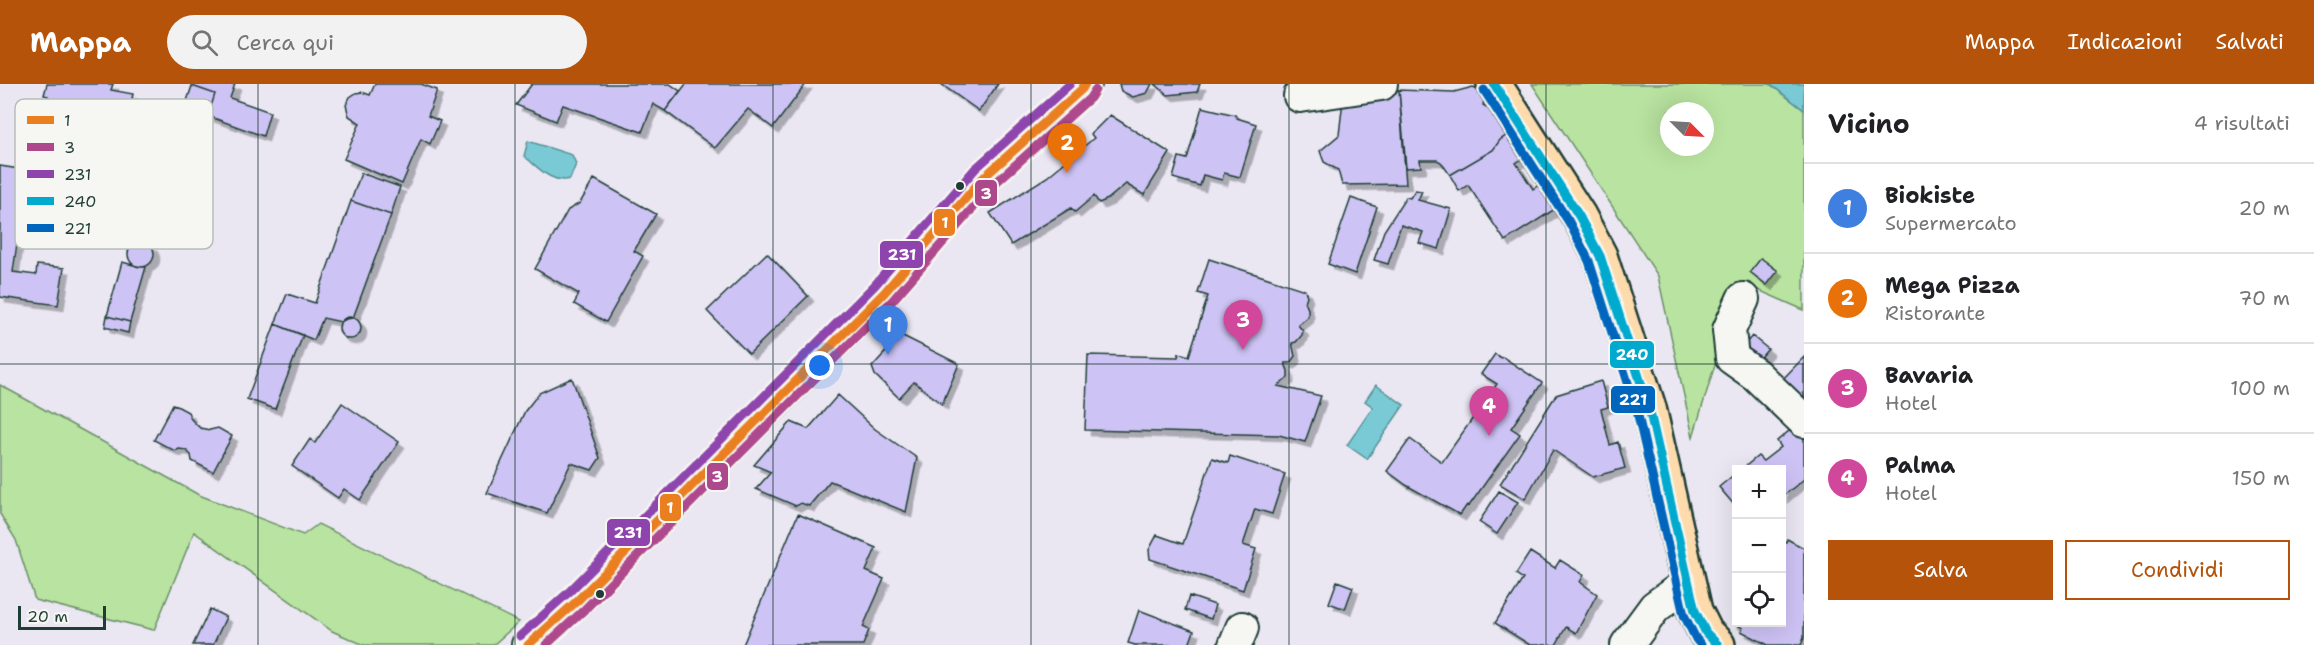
<!DOCTYPE html>
<html lang="it">
<meta charset="utf-8">
<style>
:root{--surface:#fff;--page:#f2f2f2;--text:#202124;--muted:#757577;--line:#e0e0e0;--accent:#b45309}
body{margin:0;font-family:"Shantell Sans",sans-serif;background:var(--page);color:var(--text)}
.controls{position:absolute;right:18px;bottom:18px;display:grid;overflow:hidden;border-radius:0px;box-shadow:0 6px 24px #0002}
.controls button{width:54px;height:54px;display:grid;place-items:center;padding:0;border:0;border-bottom:2px solid var(--line);background:var(--surface);color:var(--text);font:30px sans-serif}
.compass{position:absolute;left:1660px;top:18px;width:54px;height:54px;border-radius:50%;background:var(--surface);box-shadow:0 6px 24px #0002;rotate:114deg}
.scale{position:absolute;left:18px;bottom:15px;width:88px;box-sizing:border-box;padding-left:6px;border:3px solid #1f3d34;border-top:0;font-size:16px;line-height:21px;white-space:nowrap;color:#1f3d34;-webkit-text-stroke:4px #f6f6f2;paint-order:stroke}
.you{position:absolute;left:820px;top:282px;width:21px;height:21px;margin:-15px;border:4px solid #fff;border-radius:50%;background:#1a73e8;box-shadow:0 0 0 9px #1a73e833}
.badge{display:grid;place-items:center;width:39px;height:39px;border-radius:50%;background:var(--accent);color:#fff;font-size:20px;font-weight:700}
.pin{position:absolute;translate:-50% -50px;filter:drop-shadow(0 2px 3px #0008)}
.pin::after{content:'';position:absolute;top:32px;width:21px;height:18px;background:inherit;clip-path:polygon(0 0,100% 0,50% 100%)}
.list{margin:0;padding:0;list-style:none}
h2{display:flex;justify-content:space-between;align-items:center;height:78px;margin:0;padding:0 24px;font-size:26px}
h2 small{font-size:20px;font-weight:400;color:var(--muted)}
.list li{display:grid;grid-template-columns:39px 1fr auto;gap:18px;align-items:center;box-sizing:border-box;height:90px;padding:0 24px;border-top:2px solid var(--line)}
.list b{display:block;font-size:22px;white-space:nowrap}
.list p{margin:0;font-size:20px;white-space:nowrap;color:var(--muted)}
.list em{font-size:20px;font-style:normal;color:var(--muted)}
.actions{display:flex;gap:12px;padding:18px 24px}
.actions a{flex:1;padding:14px 0;border:2px solid var(--accent);border-radius:0px;text-align:center;font-size:21px;color:var(--accent)}
.actions .main{background:var(--accent);color:#fff}
.icon{flex:none;width:33px;height:33px;fill:none;stroke:currentColor;stroke-width:2;stroke-linecap:round;stroke-linejoin:round}
.map{position:relative;flex:none;width:1804px;height:561px;overflow:hidden}
header{display:flex;align-items:center;gap:36px;box-sizing:border-box;height:84px;padding:0 30px;background:var(--accent);color:#fff}
header strong{font-size:28px}
nav{display:flex;gap:33px;margin-inline-start:auto;font-size:21px}
.search{width:420px;height:54px;background:var(--page);display:flex;align-items:center;gap:15px;box-sizing:border-box;padding:0 21px;border-radius:33px;color:var(--muted);font-size:22px}
main{display:flex}
aside{flex:1;background:var(--surface)}
.map>svg:first-child{display:block}
</style>
<header>
<strong>Mappa</strong>
<div class="search"><svg class="icon" aria-label="search" viewBox="0 0 24 24"><circle cx="10" cy="10" r="6"/><path d="M15 15l6 6"/></svg>Cerca qui</div>
<nav><a>Mappa</a><a>Indicazioni</a><a>Salvati</a></nav>
</header>
<main>
<div class="map">
<svg width="1804" height="561" viewBox="0 0 1804 561">
<defs>
<filter id="shadow"><feDropShadow dx="5.5" dy="5.5" stdDeviation="0" flood-color="#0004"/></filter>
</defs>
<rect width="100%" height="100%" fill="#eae7f3"/>
<filter id="ink" filterUnits="userSpaceOnUse"><feTurbulence type="fractalNoise" baseFrequency=".0167" numOctaves="2"/><feDisplacementMap in="SourceGraphic" scale="12" xChannelSelector="R" yChannelSelector="G"/><feConvolveMatrix kernelMatrix="1 2 1 2 8 2 1 2 1" color-interpolation-filters="sRGB"/></filter>
<g filter="url(#ink)">
<path fill="#b9e3a0" stroke="#6c906a" stroke-width="1.5" fill-rule="evenodd" d="M 1532,0 L 1770,0 L 1804,26 L 1804,226 L 1740,198 L 1693,353 L 1658,192 ZM 1669,27 L 1705,27 L 1705,63 L 1669,63 Z
M 0,301 L 199,411 L 303,451 L 318,440 L 519,538 L 493,561 L 364,561 L 332,547 L 194,448 L 154,546 L 35,516 L 16,456 L 0,430 Z"/>
<path fill="#7acad5" stroke="#569295" stroke-width="1.5" d="M 1770,0 L 1804,0 L 1804,26 Z
M 528,57 L 572,71 L 576,80 L 570,95 C 551,100 538,83 524,72 Z
M 1376,301 L 1404,321 L 1367,375 L 1347,361 L 1373,323 L 1365,317 Z"/>
<path fill="#cec3f5" stroke="#1f3d34" stroke-width="1.5" filter="url(#shadow)" d="M 47,0 L 113,0 L 111,6 L 133,10 L 124,52 L 43,35 L 48,12 L 44,11 Z
M 192,0 L 235,0 L 230,14 L 270,28 L 263,52 L 208,32 L 215,10 L 192,2 Z
M 375,0 L 421,0 L 437,6 L 428,32 L 440,37 L 430,60 L 421,55 L 402,100 L 344,75 L 360,39 L 349,32 L 346,21 L 350,13 L 356,9 L 362,8 L 370,11 Z
M 532,0 L 670,0 L 680,7 L 665,27 L 653,20 L 642,48 L 563,21 L 556,37 L 516,21 Z
M 686,0 L 806,0 L 773,44 L 748,25 L 715,64 L 665,27 Z
M 941,0 L 998,0 L 979,27 Z
M 1119,0 L 1152,0 L 1147,9 L 1133,13 L 1121,7 Z
M 1155,0 L 1200,0 L 1197,8 L 1168,11 Z
M 192,2 L 215,10 L 208,32 L 185,23 Z
M 1473,3 L 1485,8 L 1483,21 L 1492,26 L 1507,51 L 1500,56 L 1493,66 L 1450,91 L 1441,78 L 1437,76 L 1420,76 L 1421,83 L 1406,84 L 1399,6 L 1454,8 Z
M 1399,6 L 1406,100 L 1342,101 L 1338,86 L 1324,78 L 1320,67 L 1339,51 L 1343,16 L 1351,9 Z
M 1202,23 L 1235,31 L 1237,34 L 1256,40 L 1240,93 L 1224,89 L 1222,96 L 1203,91 L 1200,102 L 1173,94 L 1179,73 L 1187,75 Z
M 1110,31 L 1170,69 L 1144,111 L 1126,100 L 1108,115 L 1099,119 L 1094,112 L 1075,128 L 1071,124 L 1011,161 L 990,129 L 1047,93 L 1094,54 L 1091,50 Z
M 1509,50 L 1523,74 L 1516,79 L 1533,105 L 1539,101 L 1555,125 L 1505,157 L 1468,101 L 1459,107 L 1450,91 L 1493,66 L 1500,56 Z
M 0,82 L 32,87 L 26,125 L 22,124 L 13,188 L 36,191 L 37,181 L 64,184 L 58,221 L 0,213 Z
M 361,89 L 400,103 L 391,131 L 351,117 Z
M 594,95 L 656,130 L 634,167 L 643,172 L 606,238 L 574,220 L 579,210 L 535,185 L 568,126 L 580,119 Z
M 1415,106 L 1422,107 L 1418,116 L 1451,125 L 1439,165 L 1419,159 L 1423,148 L 1401,141 L 1388,180 L 1374,176 L 1384,147 L 1406,113 L 1410,114 Z
M 1351,114 L 1377,123 L 1355,190 L 1328,180 Z
M 351,117 L 391,131 L 353,234 L 346,235 L 341,238 L 323,234 L 314,256 L 275,240 L 287,210 L 315,219 Z
M128 170a13 13 0 1 1 26 0a13 13 0 1 1-26 0Z
M 767,169 L 808,212 L 749,270 L 707,227 Z
M 1761,174 L 1778,187 L 1767,201 L 1750,188 Z
M 1209,175 L 1305,206 L 1307,212 L 1305,218 L 1308,225 L 1308,233 L 1298,241 L 1303,247 L 1302,251 L 1296,258 L 1292,259 L 1295,272 L 1290,279 L 1285,279 L 1288,287 L 1288,294 L 1278,302 L 1321,312 L 1305,358 L 1279,351 L 1085,346 L 1088,271 L 1178,273 L 1179,269 L 1189,272 L 1208,212 L 1198,209 Z
M 122,178 L 141,183 L 146,183 L 130,238 L 107,232 Z
M 107,232 L 130,238 L 128,249 L 105,243 Z
M339 244a11 11 0 1 1 22 0a11 11 0 1 1-22 0Z
M 275,240 L 303,251 L 275,325 L 247,315 Z
M 901,251 L 959,280 L 942,320 L 914,298 L 899,314 L 875,291 L 872,283 Z
M 1752,252 L 1768,265 L 1757,278 L 1741,265 Z
M 1495,270 L 1501,274 L 1503,273 L 1542,299 L 1511,344 L 1520,350 L 1469,422 L 1467,421 L 1460,431 L 1406,401 L 1387,387 L 1410,355 L 1442,378 L 1497,300 L 1481,290 Z
M 1804,273 L 1804,325 L 1778,300 Z
M 572,294 L 600,374 L 592,386 L 571,379 L 547,429 L 487,409 L 525,327 L 539,309 Z
M 1601,297 L 1608,323 L 1601,325 L 1610,361 L 1618,358 L 1625,384 L 1593,393 L 1553,366 L 1525,415 L 1500,400 L 1556,311 Z
M 838,311 L 875,345 L 917,374 L 906,428 L 830,397 L 809,422 L 801,419 L 796,422 L 756,405 L 771,388 L 754,381 L 791,338 L 808,345 Z
M 342,319 L 399,358 L 360,416 L 344,405 L 338,414 L 292,382 L 310,355 L 315,359 Z
M 173,320 L 188,328 L 191,335 L 200,344 L 210,346 L 218,344 L 232,352 L 213,388 L 192,377 L 191,371 L 186,366 L 179,365 L 175,367 L 154,356 Z
M 1795,342 L 1804,354 L 1804,395 L 1782,413 L 1782,386 L 1741,386 L 1758,372 L 1763,377 L 1781,363 L 1777,357 Z
M 1230,372 L 1285,390 L 1272,430 L 1255,425 L 1243,461 L 1256,465 L 1243,506 L 1150,475 L 1149,466 L 1157,451 L 1183,460 L 1212,374 L 1228,379 Z
M 1736,389 L 1736,421 L 1735,422 L 1719,403 Z
M 1499,407 L 1518,418 L 1497,450 L 1479,438 Z
M 798,430 L 876,464 L 866,487 L 884,495 L 863,543 L 869,546 L 863,561 L 743,561 Z
M 1787,455 L 1804,464 L 1804,554 L 1801,561 L 1768,561 L 1741,547 L 1743,544 L 1733,539 L 1736,532 L 1736,538 L 1782,538 L 1782,456 L 1786,458 Z
M 1530,468 L 1555,484 L 1560,476 L 1584,491 L 1580,498 L 1597,510 L 1576,549 L 1566,543 L 1556,561 L 1530,561 L 1495,539 L 1523,495 L 1516,490 Z
M 1337,497 L 1353,503 L 1345,525 L 1329,519 Z
M 1189,512 L 1215,521 L 1211,535 L 1185,526 Z
M 210,525 L 226,533 L 213,561 L 193,561 Z
M 1139,526 L 1194,547 L 1189,561 L 1135,561 L 1128,559 Z"/>
<g fill="none" stroke-linecap="round" stroke-linejoin="round">
<g stroke="#1f3d34" stroke-width="36">
<path id="minor" d="M 1300,12 L 1381,0
M 1743,215 L 1729,246 L 1732,274 L 1756,291 L 1804,337
M 528,561 L 577,517 L 884,209 L 983,94 L 1082,5 L 1085,0
M 1235,561 L 1242,544
M 1627,561 L 1655,523 L 1688,499"/>
</g>
<g stroke="#1f3d34" stroke-width="38">
<path id="major" d="M 1494,0 L 1579,132 L 1600,172 L 1649,324 L 1695,527 L 1706,549 L 1718,561"/>
</g>
<use href="#minor" stroke="#f6f6f2" stroke-width="32"/>
<use href="#major" stroke="#fedbac" stroke-width="33"/>
<g stroke="#f6f6f2" stroke-width="14">
<path id="bus-1" d="M 528,561 L 577,517 L 884,209 L 983,94 L 1082,5 L 1085,0"/>
</g>
<g stroke="#f6f6f2" stroke-width="14">
<path id="bus-2" d="M 546,561 L 585,525 L 892,217 L 992,102 L 1090,14 L 1095,6"/>
</g>
<g stroke="#f6f6f2" stroke-width="14">
<path id="bus-3" d="M 520,552 L 569,508 L 875,201 L 975,85 L 1070,0"/>
</g>
<g stroke="#f6f6f2" stroke-width="14">
<path id="bus-4" d="M 1494,0 L 1579,132 L 1600,172 L 1649,324 L 1695,527 L 1706,549 L 1718,561"/>
</g>
<g stroke="#f6f6f2" stroke-width="14">
<path id="bus-5" d="M 1484,6 L 1569,138 L 1589,177 L 1637,327 L 1684,531 L 1696,555 L 1701,561"/>
</g>
<use href="#bus-1" stroke="#ea7f20" stroke-width="9"/>
<use href="#bus-2" stroke="#ae488d" stroke-width="9"/>
<use href="#bus-3" stroke="#8e44ad" stroke-width="9"/>
<use href="#bus-4" stroke="#00a9ce" stroke-width="9"/>
<use href="#bus-5" stroke="#0065bd" stroke-width="9"/>
</g>
</g>
<path fill="none" stroke="#1f3d34" stroke-width="1.5" stroke-opacity="0.55" d="M 258,0 L 258,561M 515,0 L 515,561M 773,0 L 773,561M 1031,0 L 1031,561M 1289,0 L 1289,561M 1546,0 L 1546,561M 0,280 L 1804,280"/>
<g fill="#1f3d34" stroke="#f6f6f2" stroke-width="2">
<circle cx="960" cy="102" r="5"/>
<circle cx="600" cy="510" r="5"/>
</g>
<rect x="15" y="15" width="198" height="150" rx="9" fill="#f6f6f2" stroke="#b6beb9" stroke-width="1.5"/>
<rect x="27" y="32" width="27" height="8" fill="#ea7f20"/>
<rect x="27" y="59" width="27" height="8" fill="#ae488d"/>
<rect x="27" y="86" width="27" height="8" fill="#8e44ad"/>
<rect x="27" y="113" width="27" height="8" fill="#00a9ce"/>
<rect x="27" y="140" width="27" height="8" fill="#0065bd"/>
<g font-size="16" fill="#1f3d34">
<text x="64" y="42">1</text>
<text x="64" y="69">3</text>
<text x="64" y="96">231</text>
<text x="64" y="123">240</text>
<text x="64" y="150">221</text>
</g>
<g stroke="#f6f6f2" stroke-width="2">
<rect x="974" y="95" width="24" height="28" rx="6" fill="#ae488d"/>
<rect x="933" y="124" width="23" height="29" rx="6" fill="#ea7f20"/>
<rect x="879" y="156" width="45" height="29" rx="6" fill="#8e44ad"/>
<rect x="1609" y="256" width="46" height="29" rx="6" fill="#00a9ce"/>
<rect x="1610" y="301" width="46" height="29" rx="6" fill="#0065bd"/>
<rect x="706" y="378" width="23" height="29" rx="6" fill="#ae488d"/>
<rect x="659" y="409" width="23" height="29" rx="6" fill="#ea7f20"/>
<rect x="606" y="434" width="45" height="29" rx="6" fill="#8e44ad"/>
</g>
<g font-size="16" text-anchor="middle" font-weight="bold" fill="#fff">
<text x="986" y="115">3</text>
<text x="945" y="144">1</text>
<text x="902" y="176">231</text>
<text x="1632" y="276">240</text>
<text x="1633" y="321">221</text>
<text x="717" y="398">3</text>
<text x="670" y="429">1</text>
<text x="628" y="454">231</text>
</g>
</svg>
<div class="controls">
<button>+</button>
<button>−</button>
<button><svg class="icon" aria-label="locate" viewBox="0 0 24 24"><circle cx="12" cy="12" r="6"/><path d="M12 2v4M12 18v4M2 12h4M18 12h4"/></svg></button>
</div>
<svg class="compass" viewBox="-18 -18 36 36"><path d="M0-13l5 13h-10z" fill="#e53935"/><path d="M0 13l5-13h-10z" fill="#757577"/></svg>
<div class="scale">20 m</div>
<div class="you"></div>
<div class="pin badge" style="left:888px;top:271px;background:#3f7fe0">1</div>
<div class="pin badge" style="left:1067px;top:89px;background:#e8710a">2</div>
<div class="pin badge" style="left:1243px;top:266px;background:#d1479c">3</div>
<div class="pin badge" style="left:1489px;top:352px;background:#d1479c">4</div>
</div>
<aside>
<h2>Vicino<small>4 risultati</small></h2>
<ul class="list">
<li><span class="badge" style="background:#3f7fe0">1</span><div><b>Biokiste</b><p>Supermercato</p></div><em>20 m</em></li>
<li><span class="badge" style="background:#e8710a">2</span><div><b>Mega Pizza</b><p>Ristorante</p></div><em>70 m</em></li>
<li><span class="badge" style="background:#d1479c">3</span><div><b>Bavaria</b><p>Hotel</p></div><em>100 m</em></li>
<li><span class="badge" style="background:#d1479c">4</span><div><b>Palma</b><p>Hotel</p></div><em>150 m</em></li>
</ul>
<div class="actions"><a class="main">Salva</a><a>Condividi</a></div>
</aside>
</main>
